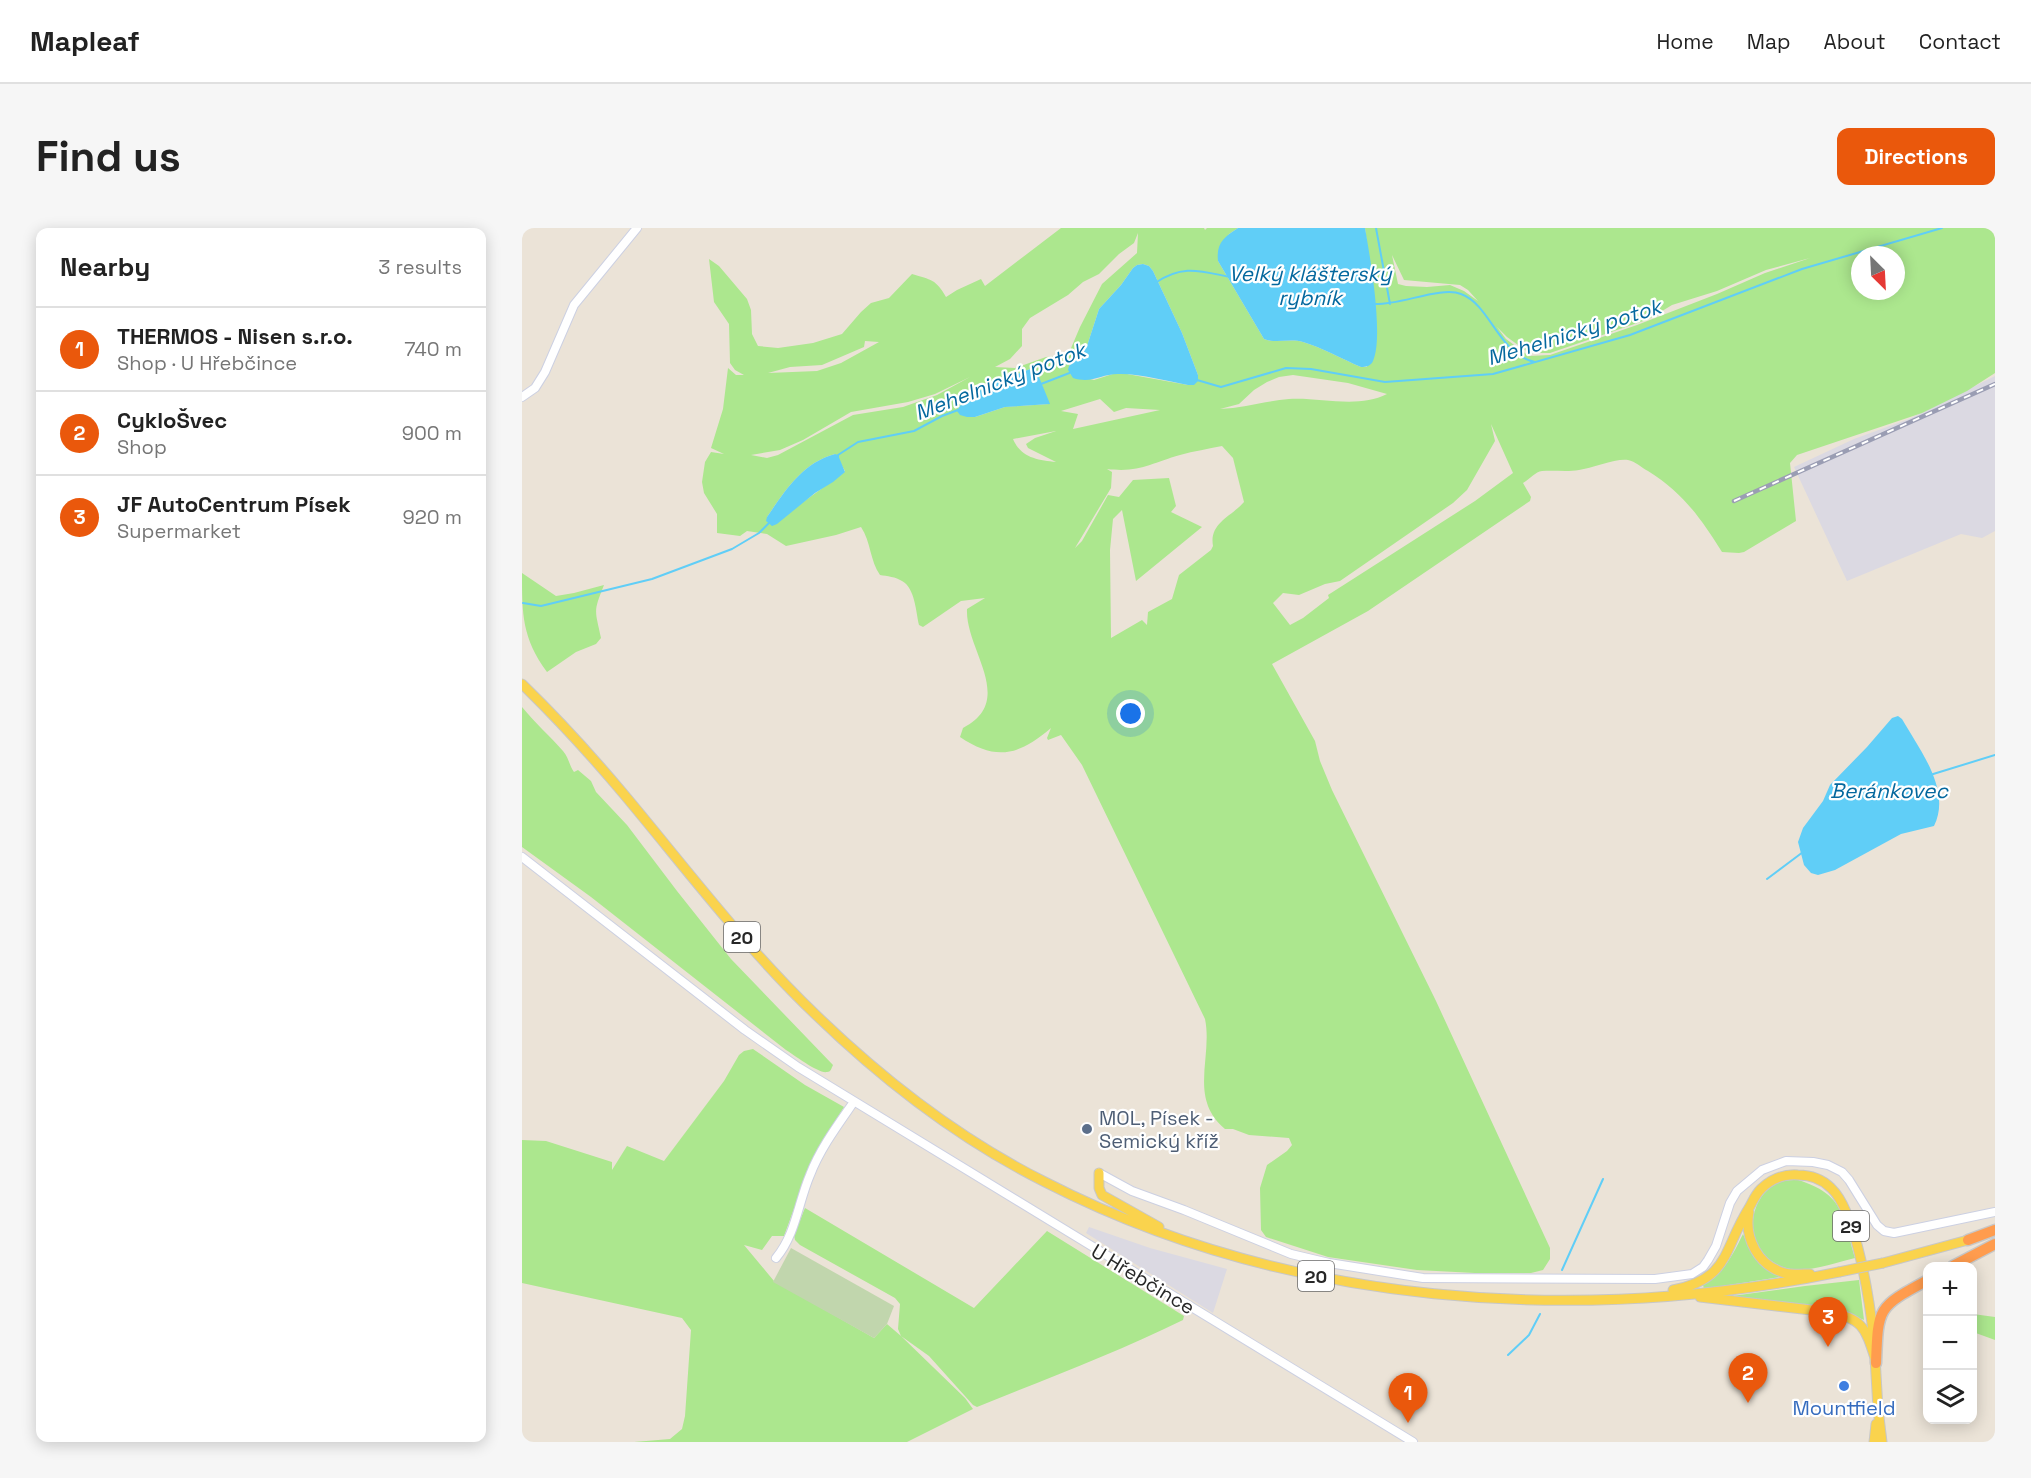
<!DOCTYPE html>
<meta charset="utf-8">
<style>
:root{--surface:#fff;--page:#f6f6f6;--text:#222;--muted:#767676;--line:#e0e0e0;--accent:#ea580c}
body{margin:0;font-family:"Space Grotesk",sans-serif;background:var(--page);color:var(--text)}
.controls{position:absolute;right:18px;bottom:18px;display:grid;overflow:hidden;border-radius:12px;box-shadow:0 3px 15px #0003}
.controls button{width:54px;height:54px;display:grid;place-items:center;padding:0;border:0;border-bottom:2px solid var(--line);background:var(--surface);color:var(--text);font:30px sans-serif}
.compass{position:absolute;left:1329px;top:18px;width:54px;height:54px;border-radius:50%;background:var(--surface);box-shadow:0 3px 15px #0003;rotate:156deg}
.you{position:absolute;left:609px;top:486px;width:21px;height:21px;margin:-15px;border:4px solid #fff;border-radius:50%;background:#1a73e8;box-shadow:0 0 0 9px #1a73e833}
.badge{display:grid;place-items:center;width:39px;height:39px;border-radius:50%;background:var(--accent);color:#fff;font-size:20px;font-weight:700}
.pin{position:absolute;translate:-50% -50px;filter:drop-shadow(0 2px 3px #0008)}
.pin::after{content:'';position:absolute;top:32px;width:21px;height:18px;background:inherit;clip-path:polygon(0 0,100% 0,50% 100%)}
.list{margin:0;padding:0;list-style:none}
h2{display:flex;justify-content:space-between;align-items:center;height:78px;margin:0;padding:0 24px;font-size:26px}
h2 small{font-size:20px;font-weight:400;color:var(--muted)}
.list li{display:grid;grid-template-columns:39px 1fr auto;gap:18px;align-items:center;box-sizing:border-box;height:84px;padding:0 24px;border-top:2px solid var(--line)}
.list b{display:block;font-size:22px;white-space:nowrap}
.list p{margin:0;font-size:20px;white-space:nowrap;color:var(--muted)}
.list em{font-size:20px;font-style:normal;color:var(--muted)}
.icon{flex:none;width:33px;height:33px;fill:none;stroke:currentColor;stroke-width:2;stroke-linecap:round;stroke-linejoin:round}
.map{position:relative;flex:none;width:1473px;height:1214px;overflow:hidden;border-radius:12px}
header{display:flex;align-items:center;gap:36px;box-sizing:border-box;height:84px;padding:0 30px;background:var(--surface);border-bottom:2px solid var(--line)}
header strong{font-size:28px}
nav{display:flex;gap:33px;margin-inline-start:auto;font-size:21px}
.intro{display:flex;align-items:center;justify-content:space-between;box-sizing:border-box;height:144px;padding:0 36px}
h1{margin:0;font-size:42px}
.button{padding:15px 27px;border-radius:12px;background:var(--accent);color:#fff;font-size:21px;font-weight:700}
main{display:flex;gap:36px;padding:0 36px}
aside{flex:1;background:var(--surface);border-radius:12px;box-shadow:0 3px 15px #0003}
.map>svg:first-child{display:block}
</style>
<header>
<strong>Mapleaf</strong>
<nav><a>Home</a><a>Map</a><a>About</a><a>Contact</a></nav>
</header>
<div class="intro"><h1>Find us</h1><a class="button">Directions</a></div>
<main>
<aside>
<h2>Nearby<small>3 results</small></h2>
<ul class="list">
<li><span class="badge">1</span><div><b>THERMOS - Nisen s.r.o.</b><p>Shop · U Hřebčince</p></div><em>740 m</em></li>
<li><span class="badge">2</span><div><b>CykloŠvec</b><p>Shop</p></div><em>900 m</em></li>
<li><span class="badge">3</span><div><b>JF AutoCentrum Písek</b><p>Supermarket</p></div><em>920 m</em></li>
</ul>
</aside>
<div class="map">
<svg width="1473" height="1214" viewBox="0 0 1473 1214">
<rect width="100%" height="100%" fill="#ebe3d7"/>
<path fill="#dbd9e2" d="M 1473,148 L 1473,303 L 1460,310 L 1439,306 L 1325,353 L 1272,239 L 1332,211 L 1387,191 Z
M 567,999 L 628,1020 L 705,1041 L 691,1085 L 564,1005 Z"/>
<path fill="#ace78e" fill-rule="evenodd" d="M 539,0 L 682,0 L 683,2 L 685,0 L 716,0 L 707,6 L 696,33 L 742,111 C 754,116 768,110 781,114 C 801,120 820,131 839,139 L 845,139 L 853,77 L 843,0 L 1473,0 L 1473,145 L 1445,163 L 1400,185 L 1275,227 L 1268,235 L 1274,293 L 1222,324 L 1217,325 L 1200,324 C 1178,289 1161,265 1126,243 C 1120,240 1113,233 1106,232 C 1095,230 1070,240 1057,242 C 1045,244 1032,242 1020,243 C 1013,244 1008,251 1001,255 L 1009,269 L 1008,273 L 846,383 L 750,436 L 793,513 L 798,533 L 810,562 L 914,773 L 1028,1020 L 1028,1031 L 1021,1042 L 1009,1045 L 953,1045 L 895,1042 L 806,1029 L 744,1009 L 739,1002 L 738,960 L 745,937 L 765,923 L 770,917 L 767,910 L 727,907 L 711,901 L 703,901 C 666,870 691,829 683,791 L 560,537 L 539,507 L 526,512 L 525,510 L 529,500 C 496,528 474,533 438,509 L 441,500 C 495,472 443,422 445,381 L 463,370 L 439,373 L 401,399 L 397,397 C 394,384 393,360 380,353 C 374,349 365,348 358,347 C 348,333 349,314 339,299 L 314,307 L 264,318 L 245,306 L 225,303 L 218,308 L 195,305 L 195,286 L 182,265 L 180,254 L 183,234 L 189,224 L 202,226 L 189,220 L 201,181 L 206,140 L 214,147 L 222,147 L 213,142 L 208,135 L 207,96 L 192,74 L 187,31 L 197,38 L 225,71 L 229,82 L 230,106 L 236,118 L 256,120 L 291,115 L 320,106 L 339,84 L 349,75 L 367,70 L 390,46 C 409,52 414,51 424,69 L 435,62 L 459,51 L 463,58 ZM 616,5 L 615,25 L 580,56 L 558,99 L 544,132 L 540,128 L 524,129 L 493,140 L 473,139 L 488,131 L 500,118 L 500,101 L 508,90 L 546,67 L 561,54 L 577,46 L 597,26 L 612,15 ZM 870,27 L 882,52 L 938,57 L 946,62 L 956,73 L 942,63 L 928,57 L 905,59 L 884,58 L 876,56 ZM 1338,27 L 1374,27 L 1374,63 L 1338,63 ZM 1288,30 L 1243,45 L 1195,66 L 1115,97 L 1028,127 L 1007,128 L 984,111 L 975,99 L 985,109 L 1007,125 L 1028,125 L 1127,91 L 1150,77 L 1195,63 L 1244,42 ZM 621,36 L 627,38 L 631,43 L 660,105 L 676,147 L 666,157 L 605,146 L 594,145 L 572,152 L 548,146 L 547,138 L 565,118 L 577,81 L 599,57 L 611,40 L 615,37 ZM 343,113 L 357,114 L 319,135 L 295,143 L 246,145 L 268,139 L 300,137 L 342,119 ZM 513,139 L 527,176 L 483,179 L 453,189 L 436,180 C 456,159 487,150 513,139 ZM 771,147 L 826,155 L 865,166 C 836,181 798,169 767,171 C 744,173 721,180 698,181 L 717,176 L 732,162 L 745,154 L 757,149 ZM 448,149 L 415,167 L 381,179 L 331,187 L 256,227 L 245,230 L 229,227 L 258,222 L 281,212 L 329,184 L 386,174 L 413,166 ZM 578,171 L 592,184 L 604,180 L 638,182 L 551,201 L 556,186 L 539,183 ZM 969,196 L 991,245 L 953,273 L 806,367 L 807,370 L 781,390 L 768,397 L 751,375 L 761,365 L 777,367 L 803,356 L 818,353 L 931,275 L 945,262 L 973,213 ZM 534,203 L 513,210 L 504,216 L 506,220 L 534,234 C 516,232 499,230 491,211 ZM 700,218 L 711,230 L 722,274 C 709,289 687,295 691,318 L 689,322 L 657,347 L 650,371 L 626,384 L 625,397 L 620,392 L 589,410 L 588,322 L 591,291 L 600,282 L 614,353 L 680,299 L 649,284 L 654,278 L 647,250 L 611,252 L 597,269 L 586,267 L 560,313 L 553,320 L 589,260 L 590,244 L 585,241 C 618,245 629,235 658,227 C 672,223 686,221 700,218 ZM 313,226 L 323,243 L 320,246 L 277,277 L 245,289 C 263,263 280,235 313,226 Z
M 0,345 L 34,368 L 52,365 L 82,357 C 71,385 73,381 79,410 L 74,416 L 54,424 L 25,444 C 0,410 0,386 0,345 Z
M 0,479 C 13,495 28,508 41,523 C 47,530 47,537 52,544 L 56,542 L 69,553 L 74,564 L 105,597 L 155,663 L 209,731 L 311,837 C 309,841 309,844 305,844 C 297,846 272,827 264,822 L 69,669 L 0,619 Z
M 231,821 L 283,857 L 322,879 L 298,918 L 280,959 L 262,1008 L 250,1008 L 240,1022 L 222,1017 L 252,1053 L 352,1110 L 365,1096 L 379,1108 L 376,1101 L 378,1076 L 373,1070 L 278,1017 L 273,1012 L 272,1007 L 283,980 L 452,1080 L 525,1003 L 662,1088 L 661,1092 C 594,1125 524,1151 455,1179 L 451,1177 L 407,1128 L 379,1108 L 443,1170 L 451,1181 L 385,1214 L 112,1214 L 148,1211 L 160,1201 L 163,1188 L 169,1102 L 160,1090 L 0,1055 L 0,912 L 24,913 L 90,934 L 90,942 L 105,918 L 142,933 L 202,853 L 217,827 L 222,823 Z
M 1276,952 C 1322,966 1321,988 1333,1030 C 1316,1034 1285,1045 1268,1041 C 1234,1034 1220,997 1240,968 C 1245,962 1250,957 1258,954 C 1263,952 1270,952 1276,952 Z
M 1221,1006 C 1231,1028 1236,1037 1258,1049 L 1182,1061 L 1181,1057 C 1202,1046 1211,1026 1221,1006 Z
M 1337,1052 L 1342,1092 L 1317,1081 L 1210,1068 L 1283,1058 Z
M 1451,1086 L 1473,1089 L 1473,1112 L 1451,1104 Z"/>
<path fill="#c1d6ad" d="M 269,1020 L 372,1078 L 365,1096 L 352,1110 L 251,1054 Z"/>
<path fill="#60cef7" d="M 716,0 L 843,0 C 848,28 862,109 851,133 C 849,138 844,139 839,139 C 820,131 801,120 781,114 C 768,110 754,116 742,111 L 696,33 C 694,15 702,9 716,0 Z
M 621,36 L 627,38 L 631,43 L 660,105 L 676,147 L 676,153 L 672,157 L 666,157 C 646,153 615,145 596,146 C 579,146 570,156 551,150 L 546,142 L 547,138 L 565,118 L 577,81 L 599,57 L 611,40 L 615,37 Z
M 513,139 L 528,176 L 483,179 L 453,189 L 445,189 L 438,187 L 435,183 C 445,162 492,148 513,139 Z
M 313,226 L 316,227 L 323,244 L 311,254 L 293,265 L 255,296 L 250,298 L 244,293 L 245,289 C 263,263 280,235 313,226 Z
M 1376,488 L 1380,491 C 1397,521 1430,562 1412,598 L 1379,606 L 1313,642 L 1296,647 L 1289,645 L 1282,637 L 1276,614 L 1281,600 L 1301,573 L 1308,557 L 1345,519 L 1370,490 Z"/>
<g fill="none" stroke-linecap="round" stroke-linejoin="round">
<path stroke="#60cef7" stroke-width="2" d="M 854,0 L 868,76
M 633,55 C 661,36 678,43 708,49
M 851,76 C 876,78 919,58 939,66 C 969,77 976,126 1013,134
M 675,152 L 699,159 L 764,140 L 789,141 L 863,154 L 971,146 L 1108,107 L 1280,41 L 1420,0
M 519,156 L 550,144
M 316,229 L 316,227 L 336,214 L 392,203 L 420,188 L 436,182
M 1,375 L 19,378 L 130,351 L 210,321 L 237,305 L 247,295
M 1408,547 L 1473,527
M 1245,651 L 1281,624
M 1040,1042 L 1081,951
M 986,1127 L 1007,1107 L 1018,1086"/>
<g stroke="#ccd0e2" stroke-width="10">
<path id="minor" d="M 0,169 L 13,160 L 23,144 L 52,77 L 115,0
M 0,629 L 223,802 L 276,839 L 891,1214
M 577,945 L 610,963 L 662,982 L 769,1026 L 807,1035 L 901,1050 L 1133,1051 L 1170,1046 L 1181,1039 L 1186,1032 L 1194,1018 L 1208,975 L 1215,963 L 1240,942 L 1264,933 L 1291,934 L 1306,937 L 1320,944 L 1327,952 L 1355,997 L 1362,1003 L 1372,1005 L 1473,984
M 254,1030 C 274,1006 276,975 288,947 C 298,921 315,898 331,875"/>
</g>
<g stroke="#c7c7c7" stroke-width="11">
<path id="major" d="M 0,456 C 35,490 68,526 100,564 C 163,639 222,718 293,786 C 360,851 439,912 523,954 C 765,1078 1054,1098 1317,1044
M 577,945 L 577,960 L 580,967 L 637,999
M 1227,984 C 1222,1010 1236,1038 1263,1045 C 1271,1047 1280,1046 1288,1046
M 1361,1035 L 1446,1012
M 1151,1062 C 1208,1051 1201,1021 1227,980 C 1231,973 1233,967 1239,961 C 1249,951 1262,946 1276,947 C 1288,947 1300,951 1309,960 C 1335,984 1348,1076 1352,1112
M 1178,1069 L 1306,1084 C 1340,1090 1343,1099 1353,1130
M 1353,1129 L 1356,1181 L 1360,1214
M 1352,1214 L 1354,1196"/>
</g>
<g stroke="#c7c7c7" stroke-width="13">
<path id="highway" d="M 1446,1012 L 1473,1002
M 1431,1038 L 1473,1016
M 1354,1135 C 1356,1078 1356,1079 1406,1052"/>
</g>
<use href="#minor" stroke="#fff" stroke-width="8"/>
<use href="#major" stroke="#fad34d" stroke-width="9"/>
<use href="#highway" stroke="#ff9c4e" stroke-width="10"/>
<g stroke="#9a9db3" stroke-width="4.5">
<path id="rail" d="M 1212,273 L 1473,156"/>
</g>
<use href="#rail" stroke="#fff" stroke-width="2" stroke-dasharray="7" stroke-linecap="butt"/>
<g stroke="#c7c7c7" stroke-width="11" stroke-linecap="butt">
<path id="major-bridge" d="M 1317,1044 L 1361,1035"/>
</g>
<use href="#major-bridge" stroke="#fad34d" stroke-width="9"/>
</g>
<circle fill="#5c6f8a" stroke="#fff" stroke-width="2" cx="565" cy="901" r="6"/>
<circle fill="#3f7fe0" stroke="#fff" stroke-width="2" cx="1322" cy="1158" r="6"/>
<g text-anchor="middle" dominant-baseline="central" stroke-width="4.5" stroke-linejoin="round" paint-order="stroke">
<g fill="#fff" stroke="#686868" stroke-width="1.5">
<rect x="202" y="694" width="36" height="30" rx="4.5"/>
<rect x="1311" y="983" width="36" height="30" rx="4.5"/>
<rect x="776" y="1033" width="36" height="30" rx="4.5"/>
</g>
<g font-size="18" font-weight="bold" fill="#272727">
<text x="220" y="709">20</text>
<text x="1329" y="998">29</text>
<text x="794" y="1048">20</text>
</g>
<g font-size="20" fill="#4e5e75" stroke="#fff" text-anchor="start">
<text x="577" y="890">MOL, Písek -<tspan x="577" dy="23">Semický kříž</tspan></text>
</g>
<g font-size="20" fill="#272727" stroke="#fff">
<text transform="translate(621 1051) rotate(31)">U Hřebčince</text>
</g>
<g font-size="20" fill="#366cbe" stroke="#fff">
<text x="1322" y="1180">Mountfield</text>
</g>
<g font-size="21" font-style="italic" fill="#04689e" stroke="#fff">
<text x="788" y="45">Velký klášterský<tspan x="788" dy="24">rybník</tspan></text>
<text transform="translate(1052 104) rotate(-17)">Mehelnický potok</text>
<text transform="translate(478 153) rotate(-21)">Mehelnický potok</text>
<text x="1367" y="562">Beránkovec</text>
</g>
</g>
</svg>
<div class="controls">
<button>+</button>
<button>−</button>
<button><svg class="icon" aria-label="layers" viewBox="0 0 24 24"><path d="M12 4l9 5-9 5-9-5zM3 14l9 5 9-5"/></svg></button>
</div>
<svg class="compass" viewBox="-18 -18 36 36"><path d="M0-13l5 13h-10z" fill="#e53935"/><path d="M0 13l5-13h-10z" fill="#767676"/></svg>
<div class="you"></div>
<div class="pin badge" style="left:886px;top:1195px">1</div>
<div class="pin badge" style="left:1226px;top:1175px">2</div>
<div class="pin badge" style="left:1306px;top:1119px">3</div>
</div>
</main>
